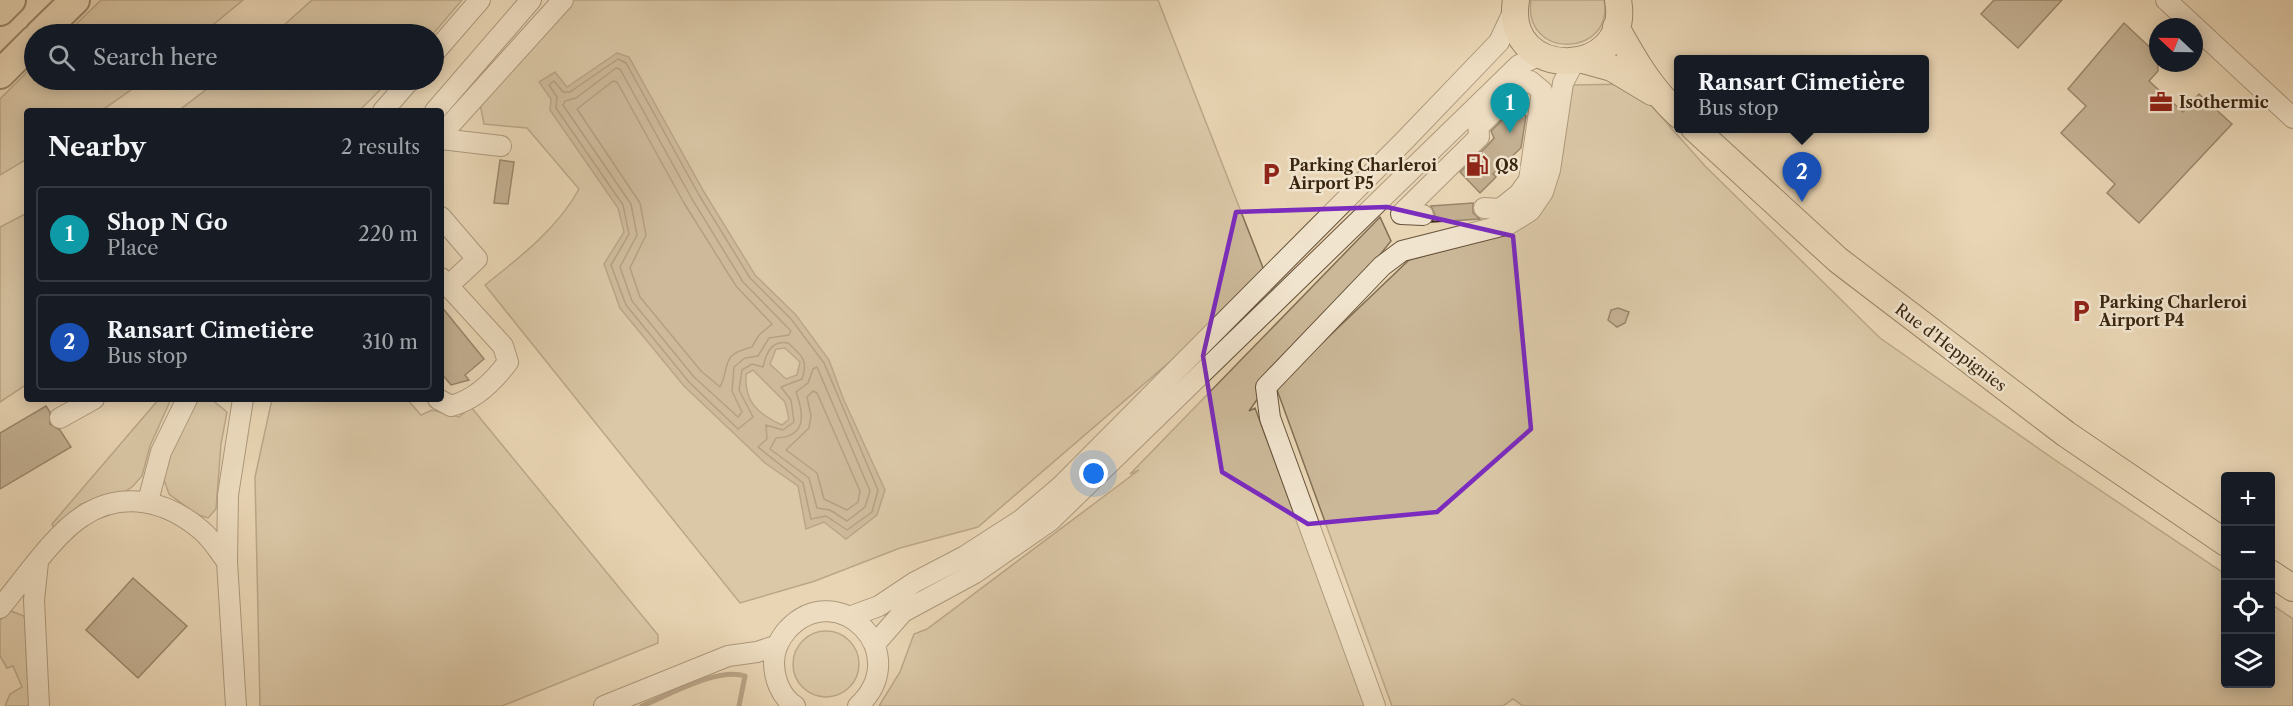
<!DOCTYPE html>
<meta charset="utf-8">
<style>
:root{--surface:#171b24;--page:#20242c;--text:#f1f3f6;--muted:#9ea1a6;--line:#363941;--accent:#c59692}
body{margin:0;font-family:"Libre Caslon Text",serif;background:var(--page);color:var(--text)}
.controls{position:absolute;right:18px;bottom:18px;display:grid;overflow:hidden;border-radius:6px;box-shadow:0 3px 15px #0003}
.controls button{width:54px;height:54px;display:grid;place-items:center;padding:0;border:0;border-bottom:2px solid var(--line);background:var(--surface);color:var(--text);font:30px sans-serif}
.compass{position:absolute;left:2149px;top:18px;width:54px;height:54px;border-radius:50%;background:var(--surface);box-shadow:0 3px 15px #0003;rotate:292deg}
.you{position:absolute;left:1094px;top:474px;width:21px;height:21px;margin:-15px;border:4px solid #fff;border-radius:50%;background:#1a73e8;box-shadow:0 0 0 9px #1a73e833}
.badge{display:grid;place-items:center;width:39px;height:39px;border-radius:50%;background:var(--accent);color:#fff;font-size:20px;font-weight:700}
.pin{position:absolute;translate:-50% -50px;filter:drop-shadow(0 2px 3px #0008)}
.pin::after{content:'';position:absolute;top:32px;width:21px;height:18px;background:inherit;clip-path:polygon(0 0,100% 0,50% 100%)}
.popup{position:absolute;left:1674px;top:55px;width:255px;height:78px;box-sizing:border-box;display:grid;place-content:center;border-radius:6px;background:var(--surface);filter:drop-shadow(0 2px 4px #0005);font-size:20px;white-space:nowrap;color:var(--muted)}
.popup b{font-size:22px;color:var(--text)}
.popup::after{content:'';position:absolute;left:50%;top:100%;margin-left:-12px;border:12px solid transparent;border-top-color:var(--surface)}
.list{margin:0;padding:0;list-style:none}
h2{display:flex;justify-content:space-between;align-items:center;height:78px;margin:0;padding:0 24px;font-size:26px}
h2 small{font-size:20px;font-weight:400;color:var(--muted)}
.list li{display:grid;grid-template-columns:39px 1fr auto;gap:18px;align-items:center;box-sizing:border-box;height:96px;margin:0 12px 12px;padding:0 12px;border:2px solid var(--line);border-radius:6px}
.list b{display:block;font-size:22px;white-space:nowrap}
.list p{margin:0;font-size:20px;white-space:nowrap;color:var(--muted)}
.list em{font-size:20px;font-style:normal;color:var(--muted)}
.icon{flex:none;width:33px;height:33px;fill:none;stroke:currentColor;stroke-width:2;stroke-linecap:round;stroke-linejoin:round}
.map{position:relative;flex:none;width:2293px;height:706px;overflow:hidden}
.search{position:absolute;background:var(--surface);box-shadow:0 3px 15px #0003;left:24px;top:24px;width:420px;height:66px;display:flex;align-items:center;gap:15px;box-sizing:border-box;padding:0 21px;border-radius:33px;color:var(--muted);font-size:22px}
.panel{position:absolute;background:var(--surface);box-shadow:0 3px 15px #0003;left:24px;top:108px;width:420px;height:294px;border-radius:6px}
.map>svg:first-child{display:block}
</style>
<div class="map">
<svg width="2293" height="706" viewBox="0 0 2293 706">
<rect width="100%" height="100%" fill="#e9d6b4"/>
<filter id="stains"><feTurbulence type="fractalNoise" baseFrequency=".00333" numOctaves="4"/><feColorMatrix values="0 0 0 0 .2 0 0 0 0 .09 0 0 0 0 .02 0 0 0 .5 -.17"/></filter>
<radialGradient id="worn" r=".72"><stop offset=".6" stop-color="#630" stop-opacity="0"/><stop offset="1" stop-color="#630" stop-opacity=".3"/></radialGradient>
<path fill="#cbb898" stroke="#826f54" stroke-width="1.5" d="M 101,0 L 243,0 L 202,34 L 66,34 Z
M 312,0 L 462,0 L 433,34 L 274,34 Z
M 563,0 L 1158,0 L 1267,278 L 978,527 L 900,548 L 815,581 L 740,603 L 485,285 C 519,258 558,228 579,189 L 527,128 L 484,124 L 478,94 Z
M 1531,0 L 1604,0 C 1615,57 1522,61 1531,0 Z
M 34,65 L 34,80 L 145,80 L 101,111 L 27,111 L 27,159 L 0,175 L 0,99 Z
M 219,80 L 390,80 L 359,111 L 178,111 Z
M 1632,84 L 1705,166 L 1880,338 L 2058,462 L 2225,574 L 2226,684 L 2270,684 L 2271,604 L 2293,619 L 2293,706 L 1523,706 L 1513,699 L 1503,706 L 1392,706 L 1276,387 L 1409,260 L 1511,233 L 1565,132 L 1573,85 Z
M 27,213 L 27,384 L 0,402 L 0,227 Z
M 1380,217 L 1391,241 L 1320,330 L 1266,387 L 1249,411 L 1255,408 L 1366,706 L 879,706 L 900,672 L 914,634 L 927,629 L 1139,470 L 1130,474 Z
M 159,399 L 171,399 L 150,446 L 142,476 L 133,486 L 125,492 L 81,504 L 54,528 L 52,524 Z
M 196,399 L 211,399 L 227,412 L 221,444 L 216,509 L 208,518 L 196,514 L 169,494 L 163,477 L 166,460 Z
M 272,399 L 407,399 L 421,415 L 432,410 L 459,417 L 471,407 L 658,635 L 658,643 L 502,706 L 260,706 L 255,477 Z
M 11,611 L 24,616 L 25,621 L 29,706 L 5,706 L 10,694 L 22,687 L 13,666 L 7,668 L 0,656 L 0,620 Z
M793 664a33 33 0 1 1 66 0a33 33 0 1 1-66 0Z"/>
<path fill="#ae9a7d" stroke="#806c52" stroke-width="1.5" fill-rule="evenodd" d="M 617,53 L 629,57 L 704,192 L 755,275 L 796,315 L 829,360 L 843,398 L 885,490 L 877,515 L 846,539 L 824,522 L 806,529 L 798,486 L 765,463 L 684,386 L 620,308 L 604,264 L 624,232 L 618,208 L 550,110 L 551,99 L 539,82 L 555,72 L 567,87 ZM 785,348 L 800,362 L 797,375 L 786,379 L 770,364 L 776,349 ZM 753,370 L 785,402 L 789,419 L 782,425 C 758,414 744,402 746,374 Z"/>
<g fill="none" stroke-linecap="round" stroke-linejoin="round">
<path stroke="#746047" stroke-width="1.5" d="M 618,59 L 626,63 L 699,195 L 750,278 L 791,319 L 824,363 L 878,490 L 872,512 L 847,530 L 826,516 L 811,519 L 803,483 L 758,447 L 767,439 L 766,425 L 783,430 L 794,422 L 791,400 L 781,387 L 802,379 C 809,360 801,355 788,343 C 771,340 766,354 763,367 L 752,364 L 742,370 L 739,390 L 753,417 L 738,429 L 689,382 L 626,305 L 611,265 L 629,234 L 623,205 L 556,108 L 557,97 L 549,85 L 554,81 L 563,92 L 570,92 Z
M 616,68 L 620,69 L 692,199 L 743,282 L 791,331 L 789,335 L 769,338 L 758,356 L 745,358 L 734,367 L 732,391 L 742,412 L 738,417 L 694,377 L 632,301 L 620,267 L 637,235 L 631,204 L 563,105 L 565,101 L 576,98 Z
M 613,81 L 617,82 L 684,203 L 736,286 L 772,324 L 759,335 L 752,347 C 719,355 731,366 720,387 L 701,371 L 640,297 L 630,268 L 646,235 L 640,203 L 577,109 Z
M 817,367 L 870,491 L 865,507 L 847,521 L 830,510 L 817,508 L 809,478 L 770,449 L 776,438 C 807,437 804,414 796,392 L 808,383 L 813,369 Z
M 813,391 L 817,393 L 860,491 L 858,502 L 847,510 L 824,499 L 817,473 L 786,450 L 809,428 L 811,416 L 807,397 Z"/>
<path stroke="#806c52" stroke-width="5" d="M 642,706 C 669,695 718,667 745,676 L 739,706"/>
</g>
<path fill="#958266" stroke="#3a2611" stroke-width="1.5" d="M 1994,0 L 2062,0 L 2018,48 L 1981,14 Z
M 2124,23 L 2158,55 L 2158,71 L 2149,81 L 2183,112 L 2199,94 L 2232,124 L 2139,223 L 2107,193 L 2115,184 L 2061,133 L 2086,106 L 2068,89 Z
M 1516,106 L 1526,116 L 1521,148 L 1493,174 L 1496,177 L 1480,193 L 1460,172 L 1487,146 L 1494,138 L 1491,131 Z
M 500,160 L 514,162 L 508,204 L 494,203 Z
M 1473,203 L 1473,213 L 1480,219 L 1432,222 L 1435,215 L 1431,206 Z
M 441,306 L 484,359 L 465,375 L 469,380 L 451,385 L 441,373 Z
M 1618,308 L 1629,312 L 1625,323 L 1617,327 L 1608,320 L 1611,310 Z
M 46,406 L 50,412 L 50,424 L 60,430 L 71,447 L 0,489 L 0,433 Z
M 133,578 L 187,626 L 138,678 L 86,630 Z"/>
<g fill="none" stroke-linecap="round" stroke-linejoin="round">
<g stroke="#66523a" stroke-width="22">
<path id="minor" d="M 2166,0 L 2293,118
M 434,53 L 480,0
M 383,111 L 410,80
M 435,111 L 531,0
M 1478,127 L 1523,83 L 1530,81 L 1542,91 L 1529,180 L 1519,194 L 1500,209 L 1484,208
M 441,135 L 563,0
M 441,139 L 501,146
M 1423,215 L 1401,214 L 1479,137 L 1478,117
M 441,217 L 477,259 L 448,286
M 438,399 L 451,406 C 474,400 494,381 508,362 L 503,346 L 441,278
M 60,418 L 94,399
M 148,501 L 161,452 L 187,399
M 38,562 L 34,600 L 39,706
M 0,608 C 22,582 55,533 83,516 C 123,490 167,501 201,530 C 211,538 219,551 227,562
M 849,617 L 879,606 L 915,582 L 965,556 L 1021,520 L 1060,487 L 1404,141 L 1499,42 L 1514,10
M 875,644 L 903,612 L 975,573 L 1050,521 L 1519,65 L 1540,55
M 236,706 L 227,562 L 228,495 L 243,399
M 604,706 L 728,656 L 757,652 L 778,645
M 795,706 C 781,697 774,679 774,662 C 774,650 780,638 788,629 C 838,576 915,653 858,706
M 1375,706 L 1270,418 L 1266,387 L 1382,266 L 1402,251 L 1509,224 L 1530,211 L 1543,192 L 1550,170 L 1563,83 L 1574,62"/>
</g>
<g stroke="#3a2611" stroke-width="28">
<path id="major" d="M 1516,0 C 1502,83 1633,80 1618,0
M 1616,27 C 1634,60 1651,89 1679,115
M 1583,60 L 1612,68 L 1652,92
M 1694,128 L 1838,260 L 2066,434 L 2226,543
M 2270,573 L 2293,588"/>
</g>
<g stroke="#3a2611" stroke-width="32">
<path id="highway" d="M 0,11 L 11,0
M 40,34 L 75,0
M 0,74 L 34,40"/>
</g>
<use href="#minor" stroke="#f1e4ce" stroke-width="20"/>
<use href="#major" stroke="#e9d6b4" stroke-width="26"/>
<use href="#highway" stroke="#e9d6b4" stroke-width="28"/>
</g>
<path d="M0 0H2293V706H0ZM 1387,207 L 1513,236 L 1531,429 L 1437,512 L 1308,524 L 1222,472 L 1203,356 L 1236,212 Z" fill="#e9d6b4" fill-opacity=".55" fill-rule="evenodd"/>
<path fill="none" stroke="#7b2cbf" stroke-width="4.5" stroke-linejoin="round" d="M 1387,207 L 1513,236 L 1531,429 L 1437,512 L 1308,524 L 1222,472 L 1203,356 L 1236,212 Z"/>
<defs>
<g id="office-bare" transform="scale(1.8)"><path d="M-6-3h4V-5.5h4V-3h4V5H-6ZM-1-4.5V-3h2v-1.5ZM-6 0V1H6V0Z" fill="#8f2418" stroke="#f1e4ce" stroke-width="2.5" paint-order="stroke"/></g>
<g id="fuel-bare" transform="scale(1.8)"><path d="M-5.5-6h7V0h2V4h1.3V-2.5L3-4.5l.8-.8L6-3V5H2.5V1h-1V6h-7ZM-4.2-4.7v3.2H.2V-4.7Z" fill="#8f2418" stroke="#f1e4ce" stroke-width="2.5" paint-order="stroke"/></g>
<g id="parking-bare" transform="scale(1.8)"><path d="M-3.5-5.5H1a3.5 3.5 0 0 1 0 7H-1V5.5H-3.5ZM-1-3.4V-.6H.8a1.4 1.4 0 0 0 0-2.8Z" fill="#8f2418" stroke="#f1e4ce" stroke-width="2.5" paint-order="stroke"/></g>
</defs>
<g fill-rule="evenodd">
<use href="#office-bare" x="2161" y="102"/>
<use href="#fuel-bare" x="1477" y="165"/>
<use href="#parking-bare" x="1271" y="174"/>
<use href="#parking-bare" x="2081" y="311"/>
</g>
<g text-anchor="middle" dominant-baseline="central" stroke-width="5" stroke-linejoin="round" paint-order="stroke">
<g font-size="16" font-weight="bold" fill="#3a2611" stroke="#f1e4ce" text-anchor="start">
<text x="2179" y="102">Isothermic</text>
<text x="1289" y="165">Parking Charleroi<tspan x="1289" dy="18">Airport P5</tspan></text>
<text x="1495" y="165">Q8</text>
<text x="2099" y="302">Parking Charleroi<tspan x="2099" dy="18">Airport P4</tspan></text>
</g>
<g font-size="16" fill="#3a2611" stroke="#f1e4ce">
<text transform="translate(1951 347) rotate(37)">Rue d'Heppignies</text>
</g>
</g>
<rect width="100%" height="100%" filter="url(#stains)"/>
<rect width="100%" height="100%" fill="url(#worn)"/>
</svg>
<div class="controls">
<button>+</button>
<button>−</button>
<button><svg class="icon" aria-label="locate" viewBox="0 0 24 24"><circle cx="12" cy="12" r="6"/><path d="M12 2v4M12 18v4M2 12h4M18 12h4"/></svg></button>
<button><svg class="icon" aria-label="layers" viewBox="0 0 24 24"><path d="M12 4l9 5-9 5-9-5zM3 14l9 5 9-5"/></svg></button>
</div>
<svg class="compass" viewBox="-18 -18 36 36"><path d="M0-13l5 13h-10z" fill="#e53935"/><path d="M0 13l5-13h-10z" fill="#9ea1a6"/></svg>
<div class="you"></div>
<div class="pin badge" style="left:1510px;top:133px;background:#0f9aa8">1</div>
<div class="pin badge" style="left:1802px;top:202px;background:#1a4fb4">2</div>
<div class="popup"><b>Ransart Cimetière</b>Bus stop</div>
<div class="search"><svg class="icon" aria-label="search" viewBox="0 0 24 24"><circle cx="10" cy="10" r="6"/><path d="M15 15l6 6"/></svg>Search here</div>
<section class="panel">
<h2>Nearby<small>2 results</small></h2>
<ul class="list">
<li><span class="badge" style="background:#0f9aa8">1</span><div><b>Shop N Go</b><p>Place</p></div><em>220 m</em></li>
<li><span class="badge" style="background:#1a4fb4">2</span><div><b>Ransart Cimetière</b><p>Bus stop</p></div><em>310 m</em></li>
</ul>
</section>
</div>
